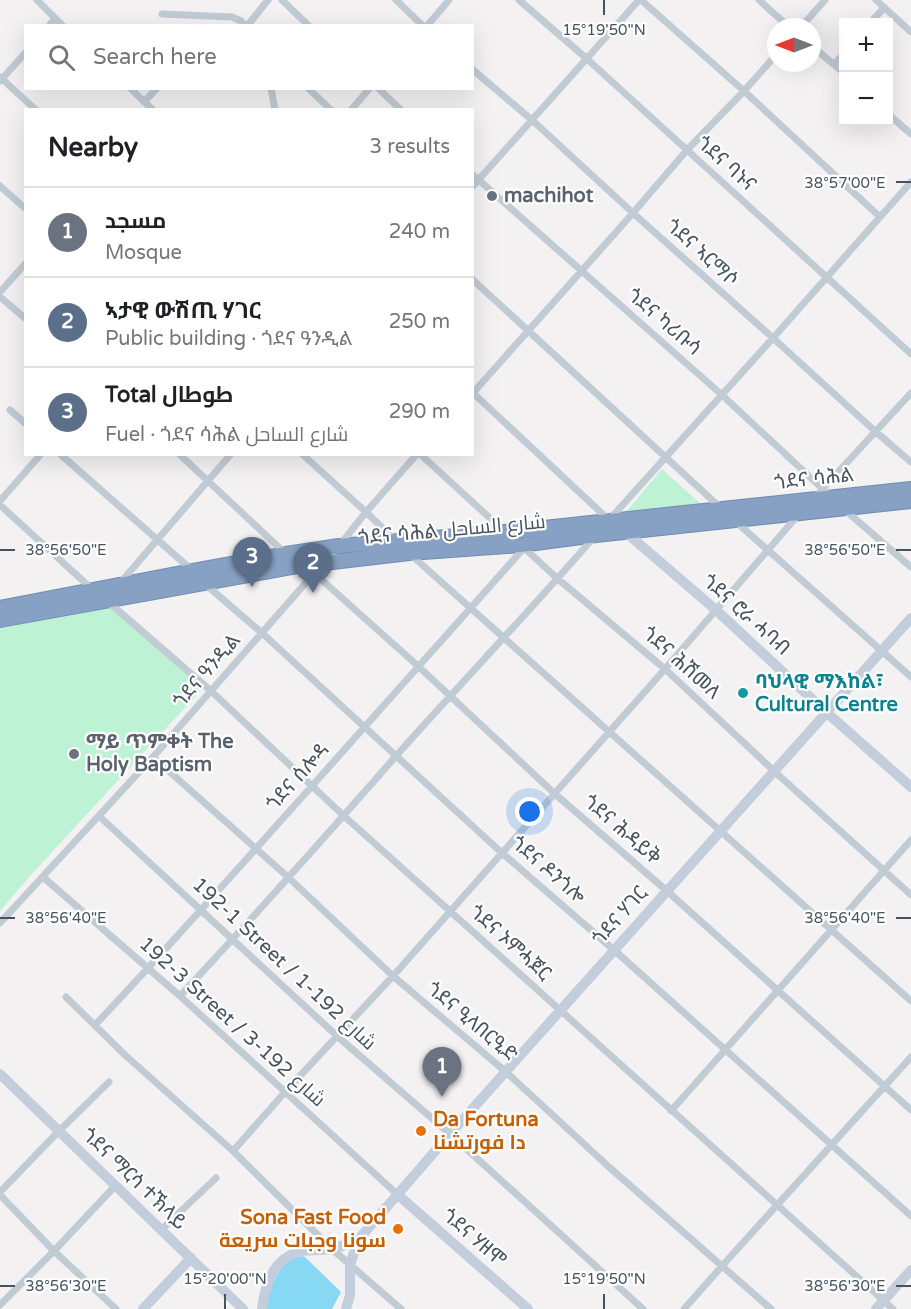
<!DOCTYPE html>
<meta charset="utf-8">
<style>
:root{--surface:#fff;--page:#f2f2f2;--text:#202124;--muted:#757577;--line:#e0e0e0;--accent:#d93025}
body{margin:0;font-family:"Varela Round",Cairo,"Noto Sans Ethiopic",sans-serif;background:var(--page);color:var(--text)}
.controls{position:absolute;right:18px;top:18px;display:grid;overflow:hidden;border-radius:0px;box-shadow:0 6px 24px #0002}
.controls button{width:54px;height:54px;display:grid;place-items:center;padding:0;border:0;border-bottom:2px solid var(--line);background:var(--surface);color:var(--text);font:30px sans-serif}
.compass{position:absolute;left:767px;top:18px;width:54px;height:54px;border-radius:50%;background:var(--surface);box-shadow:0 6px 24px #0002;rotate:270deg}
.you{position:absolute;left:530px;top:812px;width:21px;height:21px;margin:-15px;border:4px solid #fff;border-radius:50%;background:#1a73e8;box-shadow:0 0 0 9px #1a73e833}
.badge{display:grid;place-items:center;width:39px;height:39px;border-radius:50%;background:var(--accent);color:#fff;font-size:20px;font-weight:700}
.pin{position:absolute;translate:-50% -50px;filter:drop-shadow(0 2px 3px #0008)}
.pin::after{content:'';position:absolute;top:32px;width:21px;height:18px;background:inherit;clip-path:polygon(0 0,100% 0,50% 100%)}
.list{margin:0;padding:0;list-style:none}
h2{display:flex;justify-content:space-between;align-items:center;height:78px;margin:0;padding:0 24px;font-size:26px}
h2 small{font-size:20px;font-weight:400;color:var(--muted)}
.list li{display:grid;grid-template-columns:39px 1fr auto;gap:18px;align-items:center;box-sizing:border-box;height:90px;padding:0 24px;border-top:2px solid var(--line)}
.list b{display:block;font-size:22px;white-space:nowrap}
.list p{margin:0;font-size:20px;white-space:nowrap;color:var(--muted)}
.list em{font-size:20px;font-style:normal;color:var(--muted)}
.icon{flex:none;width:33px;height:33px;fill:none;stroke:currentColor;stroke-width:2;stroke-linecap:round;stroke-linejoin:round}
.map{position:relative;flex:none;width:911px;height:1309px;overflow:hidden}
.search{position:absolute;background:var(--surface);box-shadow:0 6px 24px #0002;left:24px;top:24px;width:450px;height:66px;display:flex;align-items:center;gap:15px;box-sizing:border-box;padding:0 21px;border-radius:0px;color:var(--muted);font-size:22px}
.panel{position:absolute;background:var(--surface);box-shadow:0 6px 24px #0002;left:24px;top:108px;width:450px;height:348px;border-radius:0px}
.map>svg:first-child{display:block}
</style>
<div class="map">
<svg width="911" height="1309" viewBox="0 0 911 1309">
<rect width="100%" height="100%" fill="#f3f1f1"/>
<path fill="#bdf3d4" d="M 662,469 L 702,505 L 627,511 Z
M 105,600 L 203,688 L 29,877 L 0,911 L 0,625 Z"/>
<path fill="#87d9f3" d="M 304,1256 L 341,1292 L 332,1309 L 266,1309 L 267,1294 L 282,1266 L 293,1258 Z"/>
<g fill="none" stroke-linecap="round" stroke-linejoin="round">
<g stroke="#718caf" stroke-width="16">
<path id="highway" d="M 0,608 L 192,571 L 286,554 L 339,546 L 505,532 L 911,489
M 0,620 L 298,566 L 409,553 L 520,545 L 596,535 L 911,501"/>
</g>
<path stroke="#c1cbd4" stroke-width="7" d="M 37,0 L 63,26
M 282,0 L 309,26
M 396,0 L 423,26
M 519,0 L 586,58 L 911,354
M 641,0 L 744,91 L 880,217
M 759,0 L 789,27
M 876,0 L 911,32
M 162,14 L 232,17 L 241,21 L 245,26
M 871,22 L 884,8
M 49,26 L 55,18
M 247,26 L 268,0
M 427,26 L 449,0
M 801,27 L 825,0
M 812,46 L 844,73
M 834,64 L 844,54
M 472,69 L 532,120 L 633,213 L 773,338 L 876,432 L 911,462
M 0,77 L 36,110
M 0,81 L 26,52
M 130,88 L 153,110
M 271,88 L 275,110
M 308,88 L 331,110
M 378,88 L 401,110
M 144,102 L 157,88
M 351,110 L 370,88
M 888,114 L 911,134
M 472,174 L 722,395 L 826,492
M 0,186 L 26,209
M 472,187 L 639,0
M 472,279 L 722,509
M 0,292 L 26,263
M 0,297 L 26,319
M 472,392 L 609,520
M 472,394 L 633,213 L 687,150 L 744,91 L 776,55
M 10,410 L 26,424
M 60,454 L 193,571
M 179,454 L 285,553
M 302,454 L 366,512 L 395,540
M 420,454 L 504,531
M 815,497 L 911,393
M 0,501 L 41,454
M 0,505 L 93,590
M 845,510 L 911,567
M 609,520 L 773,338 L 911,182
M 735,521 L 911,677
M 522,546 L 558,579 L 665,669 L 774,771 L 911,895
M 410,554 L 911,1001
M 324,561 L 339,546 L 366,512 L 417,454
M 314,573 L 418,666 L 554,793 L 667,891 L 911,1110
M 121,582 L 231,454
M 204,583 L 262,633 L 502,853 L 614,950 L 911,1216
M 106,600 L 211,691 L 344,816 L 893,1309
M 153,757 L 289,878 L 393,976 L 506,1072 L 609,1167 L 771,1309
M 99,816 L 337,1036 L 450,1134 L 643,1309
M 43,877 L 180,996 L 397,1194
M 0,923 L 153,757 L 317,570
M 180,996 C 254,917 325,837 396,756 C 461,683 529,612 594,537
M 66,997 L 125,1055 L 233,1151 L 332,1249 L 401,1309
M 95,1025 C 169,947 240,866 312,786 C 383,707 453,627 524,548
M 671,1111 L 911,840
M 233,1151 L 285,1092 L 393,976 L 665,669 L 799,514
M 0,1192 L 59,1131 L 109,1082
M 0,1195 L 54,1251 L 116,1309
M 161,1230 L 216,1178
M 0,1305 L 54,1251 L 115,1186
M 684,1309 L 722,1266 L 911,1057"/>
<path stroke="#c3cddb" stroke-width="10" d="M 623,530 L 716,610 L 826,712 L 911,787
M 0,1074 L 243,1309
M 397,1194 L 528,1309
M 143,1309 L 191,1258
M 262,1309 C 265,1286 272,1260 298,1252 C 308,1249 320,1251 331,1249 C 340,1247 349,1243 358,1240
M 346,1309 L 350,1295 L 350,1265 L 358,1240 L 450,1134 L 911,618
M 876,1309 L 911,1270"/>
<use href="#highway" stroke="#86a1c3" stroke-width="14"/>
</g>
<path fill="none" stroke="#475460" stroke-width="2" d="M 604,0 L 604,15M 896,182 L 911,182M 0,550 L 15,550M 896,550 L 911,550M 0,918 L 15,918M 896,918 L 911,918M 0,1286 L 15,1286M 896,1286 L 911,1286M 225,1294 L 225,1309M 604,1294 L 604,1309"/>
<g fill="#6b7280" stroke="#fff" stroke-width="2">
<circle cx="492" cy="196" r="6"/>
<circle cx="74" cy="754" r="6"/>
</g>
<circle fill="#0f9aa8" stroke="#fff" stroke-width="2" cx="743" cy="693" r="6"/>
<g fill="#e8710a" stroke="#fff" stroke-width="2">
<circle cx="421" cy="1131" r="6"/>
<circle cx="398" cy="1229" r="6"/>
</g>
<g text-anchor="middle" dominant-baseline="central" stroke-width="4.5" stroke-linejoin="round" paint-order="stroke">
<g font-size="20" fill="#475460" stroke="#fff">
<text transform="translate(726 164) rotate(42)">ጎደና ባኑና</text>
<text transform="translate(702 253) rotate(42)">ጎደና ኣርማሶ</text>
<text transform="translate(664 322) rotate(41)">ጎደና ካሪቡሳ</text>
<text transform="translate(814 479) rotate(-6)">ጎደና ሳሕል</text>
<text transform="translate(452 530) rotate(-5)">ጎደና ሳሕል شارع الساحل</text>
<text transform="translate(746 615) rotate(42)">ጎደና ሮራ ሓባብ</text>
<text transform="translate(681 663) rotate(42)">ጎደና ሕሽመለ</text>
<text transform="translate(207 671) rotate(-49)">ጎደና ዓንዲል</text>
<text transform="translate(298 777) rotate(-48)">ጎደና ሰሎዳ</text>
<text transform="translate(622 830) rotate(41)">ጎደና ሕዳይቅ</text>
<text transform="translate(548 870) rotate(41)">ጎደና ዶንጎሎ</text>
<text transform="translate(620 916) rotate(-48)">ጎደና ሃገር</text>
<text transform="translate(510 943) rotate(42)">ጎደና ኦምሓጀር</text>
<text transform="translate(284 964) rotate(43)">192-1 Street / شارع 192-1</text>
<text transform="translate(232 1022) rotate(42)">192-3 Street / شارع 192-3</text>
<text transform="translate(472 1022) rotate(40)">ጎደና ዒላበርዒድ</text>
<text transform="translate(134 1179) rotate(44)">ጎደና ማርሳ ተኽላይ</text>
<text transform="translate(474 1238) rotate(41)">ጎደና ሃዘሞ</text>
</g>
<g font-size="20" font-weight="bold" fill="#5b616d" stroke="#fff" text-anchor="start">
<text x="504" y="196">machihot</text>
<text x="86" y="742">ማይ ጥምቀት The<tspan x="86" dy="23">Holy Baptism</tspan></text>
</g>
<g font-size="20" font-weight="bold" fill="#0d838f" stroke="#fff" text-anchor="start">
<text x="755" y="682">ባህላዊ ማእከል፣<tspan x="755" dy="23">Cultural Centre</tspan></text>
</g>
<g font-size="20" font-weight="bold" fill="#c56008" stroke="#fff" text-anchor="start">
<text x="433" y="1120">Da Fortuna<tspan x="433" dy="23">دا فورتشنا</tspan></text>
<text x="386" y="1218" text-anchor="end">Sona Fast Food<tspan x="386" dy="23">سونا وجبات سريعة</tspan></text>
</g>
</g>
<g font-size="15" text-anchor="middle" fill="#475460" stroke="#fff" stroke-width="4.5" stroke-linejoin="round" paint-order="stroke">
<text x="604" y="35">15°19'50"N</text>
<text x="845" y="188">38°57'00"E</text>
<text x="845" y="555">38°56'50"E</text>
<text x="66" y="555">38°56'50"E</text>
<text x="845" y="923">38°56'40"E</text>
<text x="66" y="923">38°56'40"E</text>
<text x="225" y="1284">15°20'00"N</text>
<text x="604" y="1284">15°19'50"N</text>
<text x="845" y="1291">38°56'30"E</text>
<text x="66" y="1291">38°56'30"E</text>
</g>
</svg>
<div class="controls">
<button>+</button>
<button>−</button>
</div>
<svg class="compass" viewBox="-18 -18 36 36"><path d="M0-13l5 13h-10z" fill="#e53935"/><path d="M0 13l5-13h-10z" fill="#757577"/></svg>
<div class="you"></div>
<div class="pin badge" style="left:442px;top:1097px;background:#6b7280">1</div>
<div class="pin badge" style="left:313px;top:593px;background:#5c6f8a">2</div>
<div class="pin badge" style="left:252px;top:587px;background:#5c6f8a">3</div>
<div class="search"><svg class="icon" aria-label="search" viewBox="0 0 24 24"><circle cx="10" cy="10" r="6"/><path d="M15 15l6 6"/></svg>Search here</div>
<section class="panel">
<h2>Nearby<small>3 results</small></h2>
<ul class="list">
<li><span class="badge" style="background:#6b7280">1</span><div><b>مسجد</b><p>Mosque</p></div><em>240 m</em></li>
<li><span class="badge" style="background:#5c6f8a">2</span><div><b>ኣታዊ ውሽጢ ሃገር</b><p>Public building · ጎደና ዓንዲል</p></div><em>250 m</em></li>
<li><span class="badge" style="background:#5c6f8a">3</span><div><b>Total طوطال</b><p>Fuel · ጎደና ሳሕል شارع الساحل</p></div><em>290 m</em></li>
</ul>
</section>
</div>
